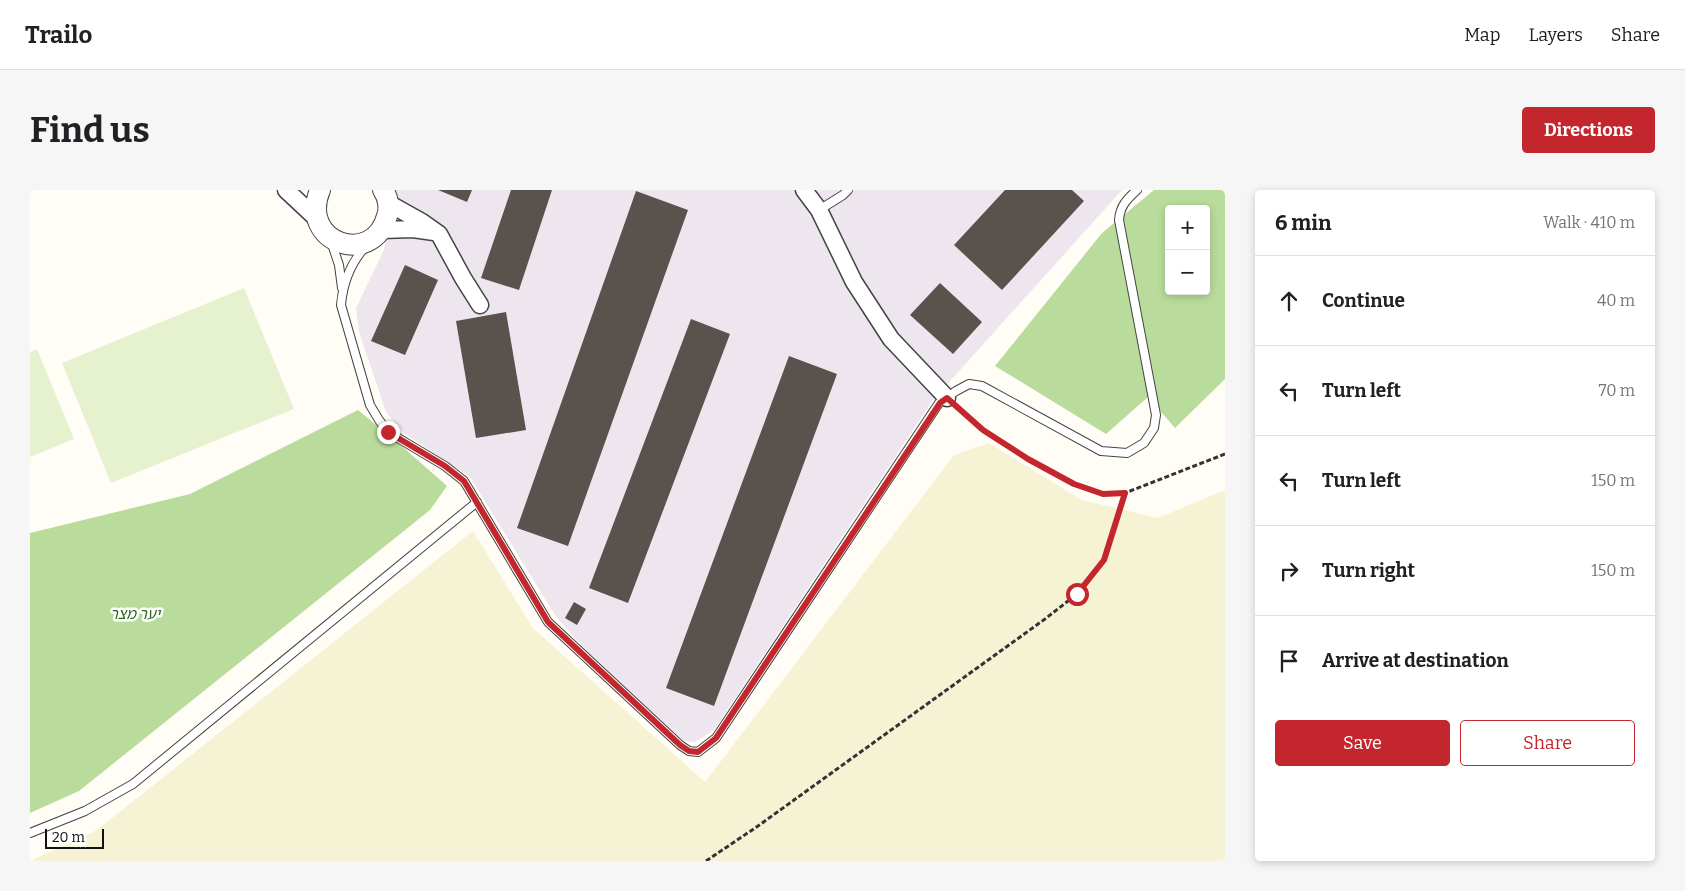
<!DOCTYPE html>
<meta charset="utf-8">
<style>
:root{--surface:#fff;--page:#f6f6f6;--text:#202124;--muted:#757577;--line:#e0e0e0;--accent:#c4262e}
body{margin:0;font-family:Bitter,"Noto Sans Hebrew",serif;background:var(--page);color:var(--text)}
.controls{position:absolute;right:15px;top:15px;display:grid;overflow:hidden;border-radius:5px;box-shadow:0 2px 8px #0003}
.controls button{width:45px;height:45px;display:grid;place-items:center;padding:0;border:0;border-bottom:1px solid var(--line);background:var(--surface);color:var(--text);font:25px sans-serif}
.scale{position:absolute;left:15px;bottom:12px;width:59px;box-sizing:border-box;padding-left:5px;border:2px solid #111;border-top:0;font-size:14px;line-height:18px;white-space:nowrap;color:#111;-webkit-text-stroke:4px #fff;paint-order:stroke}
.stop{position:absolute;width:15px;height:15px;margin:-11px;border:4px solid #c4262e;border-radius:50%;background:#fff}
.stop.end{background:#c4262e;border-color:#fff;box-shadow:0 1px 5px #0008}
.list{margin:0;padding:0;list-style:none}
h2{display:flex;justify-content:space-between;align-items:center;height:65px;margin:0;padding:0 20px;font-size:21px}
h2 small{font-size:16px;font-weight:400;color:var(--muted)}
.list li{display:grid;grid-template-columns:32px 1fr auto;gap:15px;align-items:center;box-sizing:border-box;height:90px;padding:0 20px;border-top:1px solid var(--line)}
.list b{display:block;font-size:19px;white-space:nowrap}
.list em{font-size:16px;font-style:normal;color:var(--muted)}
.actions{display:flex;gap:10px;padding:15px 20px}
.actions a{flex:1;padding:11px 0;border:1px solid var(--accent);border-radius:5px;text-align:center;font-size:18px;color:var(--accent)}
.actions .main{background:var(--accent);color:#fff}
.icon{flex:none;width:28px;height:28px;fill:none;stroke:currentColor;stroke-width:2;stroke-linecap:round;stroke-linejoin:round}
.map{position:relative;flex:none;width:1195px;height:671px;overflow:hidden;border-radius:5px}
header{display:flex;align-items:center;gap:30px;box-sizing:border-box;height:70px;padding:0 25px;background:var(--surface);border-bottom:1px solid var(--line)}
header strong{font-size:24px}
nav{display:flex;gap:28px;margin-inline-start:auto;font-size:18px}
.intro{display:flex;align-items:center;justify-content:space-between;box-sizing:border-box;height:120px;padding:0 30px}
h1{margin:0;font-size:35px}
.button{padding:12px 22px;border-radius:5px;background:var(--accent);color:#fff;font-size:18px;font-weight:700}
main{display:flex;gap:30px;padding:0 30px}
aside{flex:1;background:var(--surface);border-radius:5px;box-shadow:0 2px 8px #0003}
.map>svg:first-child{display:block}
</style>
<header>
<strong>Trailo</strong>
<nav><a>Map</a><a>Layers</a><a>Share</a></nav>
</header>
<div class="intro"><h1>Find us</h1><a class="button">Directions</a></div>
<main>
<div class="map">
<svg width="1195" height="671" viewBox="0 0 1195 671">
<rect width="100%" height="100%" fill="#fffdf5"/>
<path fill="#eee6ef" d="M 364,0 L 1092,0 L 903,210 L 684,540 L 665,552 L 654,551 L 564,470 L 525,425 L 440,287 L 374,243 L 356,222 L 329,142 L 326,118 L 354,60 Z"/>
<path fill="#f6f3d4" d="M 959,253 L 1052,310 L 1128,328 L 1195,300 L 1195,671 L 0,671 L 67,640 L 443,341 L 503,438 L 675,592 L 924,265 Z"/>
<path fill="#b9dc9c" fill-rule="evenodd" d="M 1124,0 L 1195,0 L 1195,189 L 1145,238 L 1118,207 L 1076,244 L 965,176 L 1072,43 ZM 1139,19 L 1176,19 L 1176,101 L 1139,101 Z
M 328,220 L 367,252 L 417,296 L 400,320 L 49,601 L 0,623 L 0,343 L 160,304 Z"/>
<path fill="#e6f2cf" d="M 214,98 L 264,219 L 81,293 L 32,173 Z
M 7,159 L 44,249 L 0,267 L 0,162 Z"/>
<path fill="#5a524d" d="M 408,0 L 442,0 L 437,12 Z
M 481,0 L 522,0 L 489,100 L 451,88 Z
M 975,0 L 1042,0 L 1054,11 L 972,100 L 924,55 Z
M 606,1 L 658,20 L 538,356 L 487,338 Z
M 375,75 L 408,90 L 375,165 L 341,151 Z
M 910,93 L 952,132 L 923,164 L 880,125 Z
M 476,122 L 496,240 L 446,248 L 426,131 Z
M 661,129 L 700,144 L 598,413 L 559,398 Z
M 759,166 L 807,184 L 684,516 L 636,498 Z
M 544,412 L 556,419 L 547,435 L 535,428 Z"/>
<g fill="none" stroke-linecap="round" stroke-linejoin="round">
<g stroke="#444" stroke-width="10">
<path id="service" d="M 789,20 L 813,5 L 818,0
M 301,51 L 309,75 L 312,98
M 335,57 C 320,74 313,92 311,115 L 340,215 L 349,230 L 358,242 L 415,276 L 434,291 L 518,432 L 650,555 L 659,561 L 668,562 L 686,548 L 909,213 L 926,201 L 939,194 L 952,196 L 1071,261 L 1097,263 L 1114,253 L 1124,238 L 1126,225 L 1089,30 C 1090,16 1097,9 1107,0
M 0,643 L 55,621 L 103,594 L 447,312"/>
</g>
<g stroke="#444" stroke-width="19">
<path id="minor" d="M 256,0 L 287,29
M 774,0 L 789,20 L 824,92 L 861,149 L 917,208
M 358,13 L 392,32 L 409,44 L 433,88 L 450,115
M 351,40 L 383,39 L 404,42"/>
</g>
<g stroke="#444" stroke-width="22">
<path id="tertiary" d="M 290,0 C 268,53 343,78 357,26 C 360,18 358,7 353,0"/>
</g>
<path stroke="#333" stroke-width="3" stroke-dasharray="5 2.5" stroke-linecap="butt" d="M 930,219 L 953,240 L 998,269 L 1043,294 L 1073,305 L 1095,303 L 1195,264
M 676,671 L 728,636 L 1015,429 L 1047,404 L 1074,370 L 1095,303"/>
<use href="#service" stroke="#fff" stroke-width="8"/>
<use href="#minor" stroke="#fff" stroke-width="16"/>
<use href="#tertiary" stroke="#fff" stroke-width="20"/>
</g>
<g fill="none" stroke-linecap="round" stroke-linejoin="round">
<path stroke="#c4262e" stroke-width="6" d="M 358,242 L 415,276 L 434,291 L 518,432 L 650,555 L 659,561 L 668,562 L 686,548 L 910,213 L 917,208 L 953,240 L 998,269 L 1044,294 L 1073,304 L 1095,303 L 1074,370 L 1047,404"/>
</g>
<g text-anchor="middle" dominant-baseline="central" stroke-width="5" stroke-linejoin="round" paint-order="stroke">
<g font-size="15" font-style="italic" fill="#2f6b1f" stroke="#fff">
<text x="105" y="424">יער מצר</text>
</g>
</g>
</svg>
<div class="controls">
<button>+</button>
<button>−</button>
</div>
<div class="scale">20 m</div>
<div class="stop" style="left:1047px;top:404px"></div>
<div class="stop end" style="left:358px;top:242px"></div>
</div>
<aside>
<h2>6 min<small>Walk · 410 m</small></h2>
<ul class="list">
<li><svg class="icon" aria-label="ahead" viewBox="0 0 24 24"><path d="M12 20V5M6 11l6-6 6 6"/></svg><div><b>Continue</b></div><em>40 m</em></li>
<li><svg class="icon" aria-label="left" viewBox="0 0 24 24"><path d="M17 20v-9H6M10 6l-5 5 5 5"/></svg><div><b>Turn left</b></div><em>70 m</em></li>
<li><svg class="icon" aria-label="left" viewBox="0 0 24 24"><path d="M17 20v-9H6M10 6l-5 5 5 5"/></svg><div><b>Turn left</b></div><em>150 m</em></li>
<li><svg class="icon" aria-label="right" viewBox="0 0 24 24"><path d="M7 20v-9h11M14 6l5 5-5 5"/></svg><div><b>Turn right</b></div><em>150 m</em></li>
<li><svg class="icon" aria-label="arrive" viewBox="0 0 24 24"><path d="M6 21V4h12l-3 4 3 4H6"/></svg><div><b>Arrive at destination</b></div></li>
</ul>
<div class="actions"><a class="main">Save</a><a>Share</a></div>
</aside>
</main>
